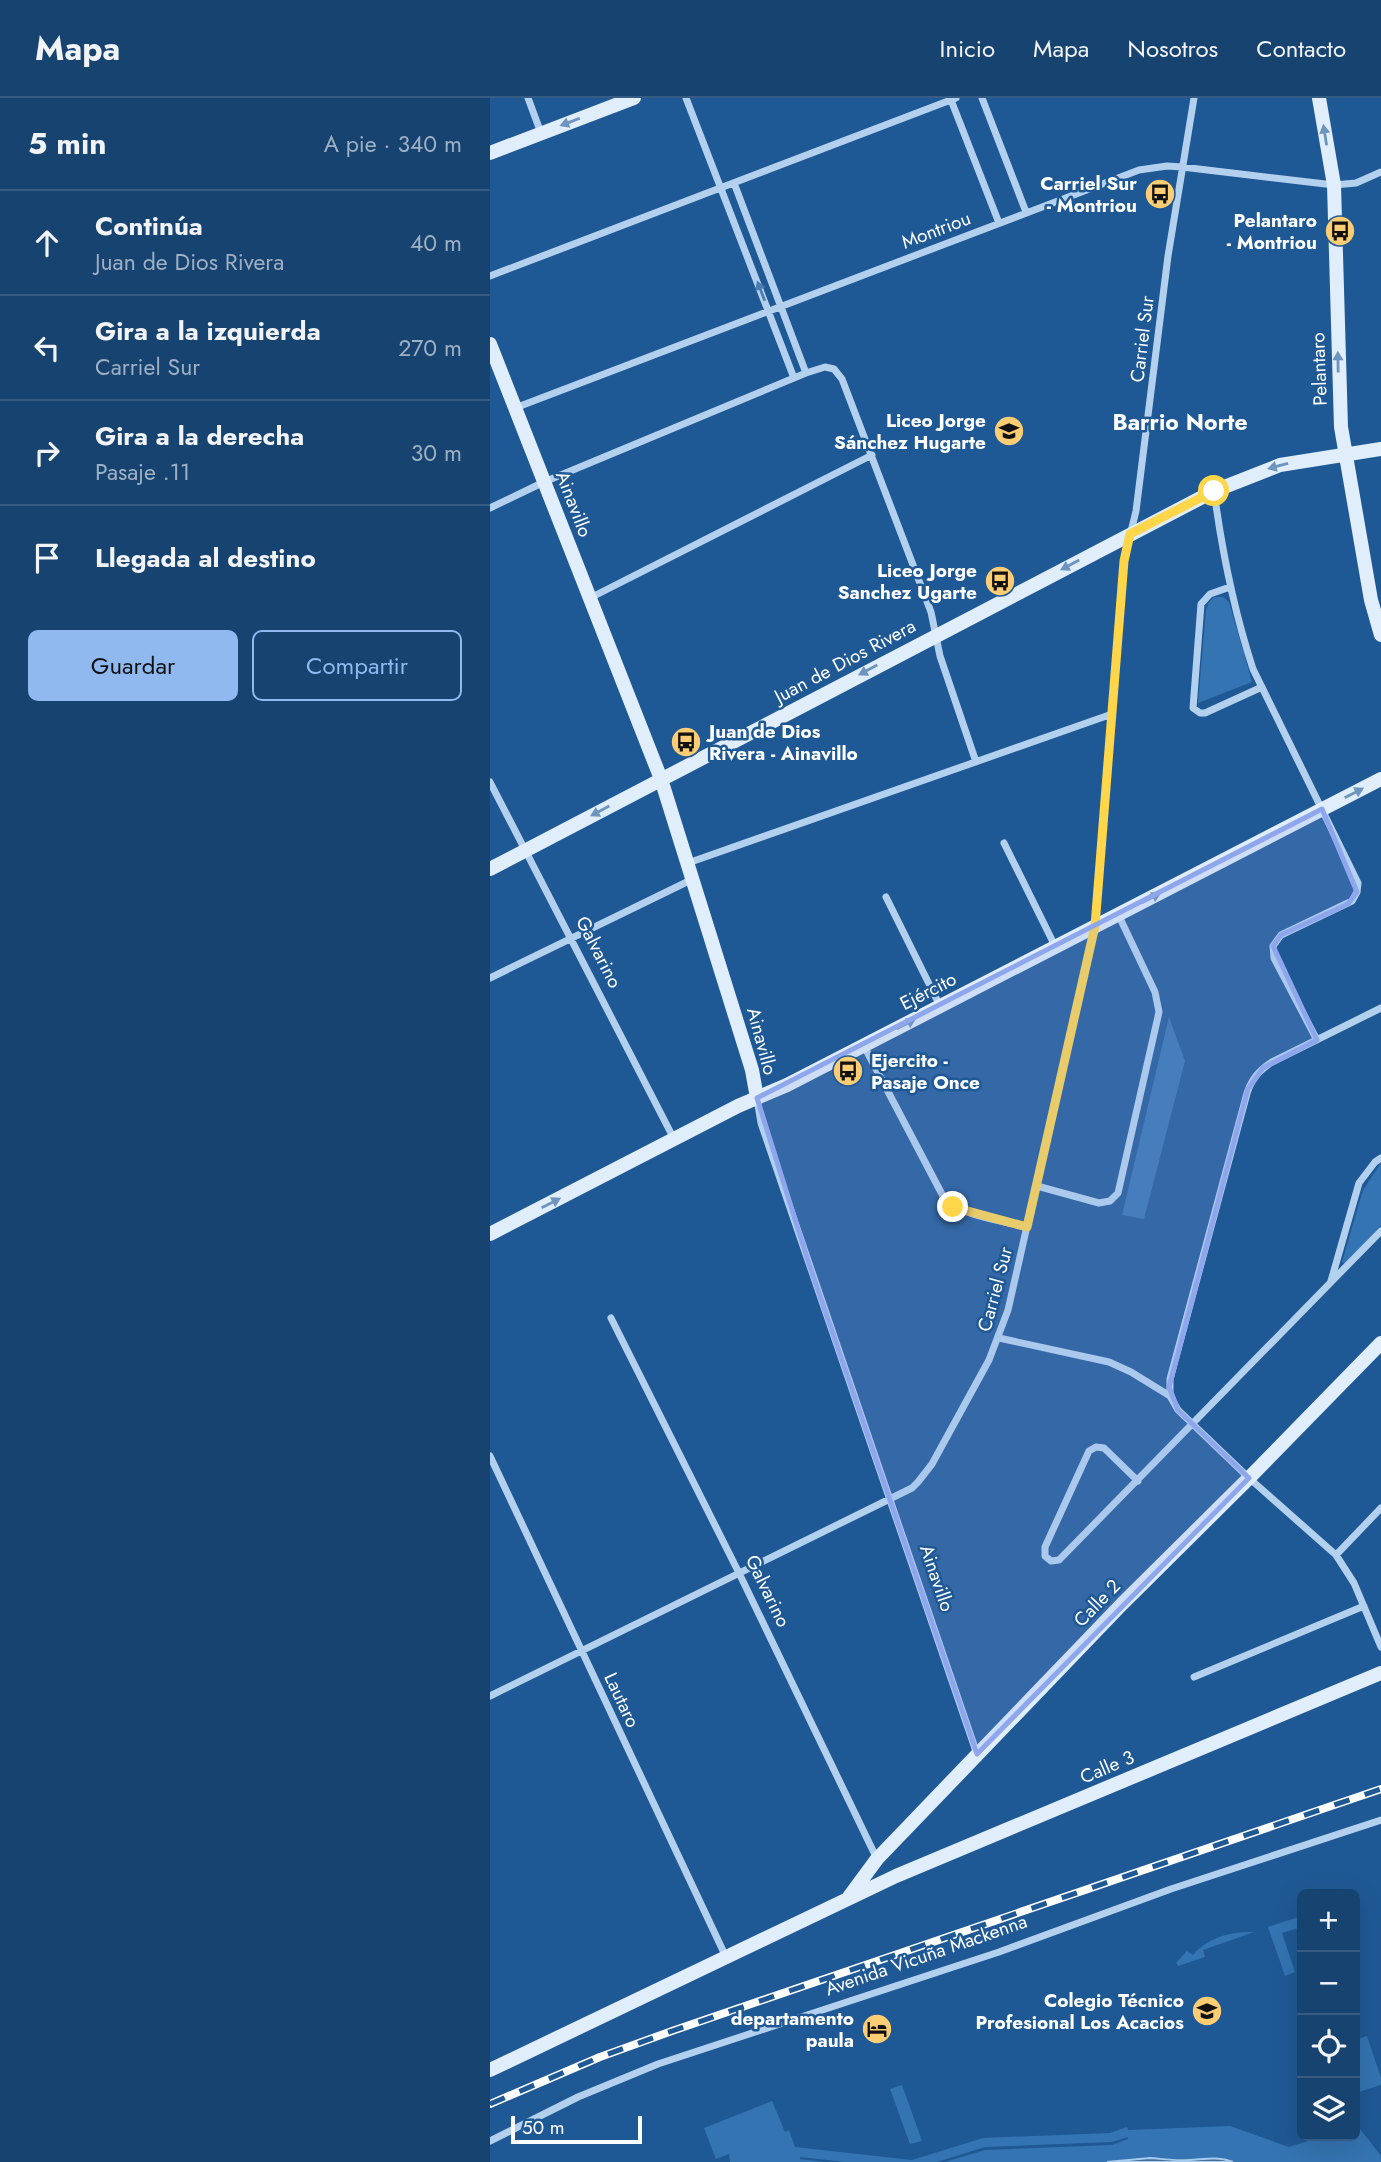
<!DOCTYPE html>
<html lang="es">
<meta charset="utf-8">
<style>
:root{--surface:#174370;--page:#244e78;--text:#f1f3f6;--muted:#9eb0c3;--line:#365c83;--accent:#90b9f0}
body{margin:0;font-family:Jost,sans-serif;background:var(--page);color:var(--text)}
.controls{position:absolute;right:21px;bottom:21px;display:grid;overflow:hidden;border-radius:10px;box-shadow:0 7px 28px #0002}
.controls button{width:63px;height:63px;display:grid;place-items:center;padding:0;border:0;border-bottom:2px solid var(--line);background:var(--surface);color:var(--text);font:35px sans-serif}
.scale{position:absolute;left:21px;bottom:18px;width:131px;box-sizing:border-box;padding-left:7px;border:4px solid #fff;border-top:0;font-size:19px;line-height:24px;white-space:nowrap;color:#fff;-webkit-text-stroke:5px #1f5995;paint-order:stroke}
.stop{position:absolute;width:21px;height:21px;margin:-16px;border:5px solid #ffd54a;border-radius:50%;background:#fff}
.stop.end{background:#ffd54a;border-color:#fff;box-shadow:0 2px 7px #0008}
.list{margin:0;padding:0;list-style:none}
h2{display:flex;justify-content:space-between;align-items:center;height:91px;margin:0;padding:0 28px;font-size:30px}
h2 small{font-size:23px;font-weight:400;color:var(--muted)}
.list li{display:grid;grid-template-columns:46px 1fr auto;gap:21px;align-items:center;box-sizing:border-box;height:105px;padding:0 28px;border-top:2px solid var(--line)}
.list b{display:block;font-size:26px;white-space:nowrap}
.list p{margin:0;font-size:23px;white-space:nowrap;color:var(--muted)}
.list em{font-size:23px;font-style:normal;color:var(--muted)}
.actions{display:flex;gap:14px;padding:21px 28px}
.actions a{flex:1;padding:16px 0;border:2px solid var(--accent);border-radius:10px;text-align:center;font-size:24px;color:var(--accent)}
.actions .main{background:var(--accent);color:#111}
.icon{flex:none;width:38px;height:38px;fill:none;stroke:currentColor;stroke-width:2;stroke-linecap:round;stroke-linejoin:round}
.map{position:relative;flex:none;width:891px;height:2064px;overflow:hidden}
header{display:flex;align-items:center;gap:42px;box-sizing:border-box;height:98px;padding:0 35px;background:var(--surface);border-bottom:2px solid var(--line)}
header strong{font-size:33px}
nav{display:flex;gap:38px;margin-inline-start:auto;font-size:24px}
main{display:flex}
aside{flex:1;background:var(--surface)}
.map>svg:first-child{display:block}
</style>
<header>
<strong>Mapa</strong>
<nav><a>Inicio</a><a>Mapa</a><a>Nosotros</a><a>Contacto</a></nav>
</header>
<main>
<aside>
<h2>5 min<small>A pie · 340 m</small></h2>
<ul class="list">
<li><svg class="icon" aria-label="ahead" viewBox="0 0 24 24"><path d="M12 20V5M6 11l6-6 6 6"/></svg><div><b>Continúa</b><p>Juan de Dios Rivera</p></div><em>40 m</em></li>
<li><svg class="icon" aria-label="left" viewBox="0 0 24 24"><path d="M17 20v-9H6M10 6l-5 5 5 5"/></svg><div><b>Gira a la izquierda</b><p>Carriel Sur</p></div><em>270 m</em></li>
<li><svg class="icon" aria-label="right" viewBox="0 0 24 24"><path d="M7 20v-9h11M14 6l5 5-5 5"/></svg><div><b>Gira a la derecha</b><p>Pasaje .11</p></div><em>30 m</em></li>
<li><svg class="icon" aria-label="arrive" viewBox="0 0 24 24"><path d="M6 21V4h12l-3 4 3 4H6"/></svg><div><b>Llegada al destino</b></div></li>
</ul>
<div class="actions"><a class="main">Guardar</a><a>Compartir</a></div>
</aside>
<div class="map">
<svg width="891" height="2064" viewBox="0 0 891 2064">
<rect width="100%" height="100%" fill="#1f5995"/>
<path fill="#3474b2" d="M 724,499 L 733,499 L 739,504 L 762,584 L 708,605 L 716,512 L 719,504 Z
M 679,919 L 695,963 L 654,1121 L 632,1117 Z
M 891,1065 L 891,1127 L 855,1166 L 852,1164 L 873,1092 Z
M 812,1818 L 812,1829 L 792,1835 L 805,1874 L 795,1878 L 778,1829 Z
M 764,1834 L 713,1852 L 715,1859 L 688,1868 L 686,1865 L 697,1853 L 703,1857 C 719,1839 739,1834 764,1834 Z
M 877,1938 L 891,1980 L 891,1987 L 865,1995 L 865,1942 Z
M 412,1987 L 432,2043 L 420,2046 L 400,1991 Z
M 282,2003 L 295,2034 L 299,2032 L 305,2049 L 422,2062 L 493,2040 L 620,2035 L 637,2029 L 638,2032 L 740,2028 L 799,2049 L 834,2038 L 865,2038 L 865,2028 L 867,2027 L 891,2058 L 891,2064 L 743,2064 L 734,2060 L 715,2060 L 699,2062 L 660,2060 L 617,2064 L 455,2064 L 495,2052 L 622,2047 L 638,2041 L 638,2039 L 622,2044 L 495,2049 L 447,2064 L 355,2064 L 310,2059 L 310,2061 L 334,2064 L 240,2064 L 239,2056 L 226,2061 L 214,2030 Z"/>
<path fill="#456e98" stroke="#a6ccf0" stroke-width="2" d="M 660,2060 C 673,2061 686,2063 699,2062 C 716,2061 728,2058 743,2064 L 617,2064 Z"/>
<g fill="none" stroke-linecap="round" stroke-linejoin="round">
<path stroke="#b3d1ee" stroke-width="7" d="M 38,0 L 51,35
M 196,0 L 304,280
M 492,0 L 536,114
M 461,2 L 509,125
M 244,85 L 316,275
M 0,178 L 466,0
M 25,310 L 649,72 L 677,68 L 692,69 L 844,87 L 866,85 L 891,74
M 724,393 C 732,453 744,513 763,571 L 868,785 L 867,794 L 862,803 L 791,837 L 783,848 L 784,860 L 827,942
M 0,410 L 54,384 L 316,275 L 335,269 L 344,271 L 352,281 L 441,514 L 450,558 L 486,664
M 740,489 L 720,496 L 711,506 L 703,610 L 710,615 L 715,615 L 772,589
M 100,500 L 382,357
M 0,684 L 184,1041
M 514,745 L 565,848
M 198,765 L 622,616
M 396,799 L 450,908
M 0,880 L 203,781
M 374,948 L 454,1100 C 470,1118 514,1123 537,1129
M 267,1001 L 271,1025 L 487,1656
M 547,1088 L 609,1105 L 620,1103 L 628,1095 L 669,914 L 665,894 L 628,816
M 841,1183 L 869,1085 L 885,1064 L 891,1060
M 121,1220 L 249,1475 L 387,1761
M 509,1240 L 619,1264 L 641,1274 L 680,1298 L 688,1312 L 759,1380 L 846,1457 L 864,1485 L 891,1549
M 680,1298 L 680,1281 L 756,999 C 760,983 768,973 782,964 L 891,910
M 0,1358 L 236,1859
M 648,1383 L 614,1350 L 606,1349 L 599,1353 L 555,1449 L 555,1458 L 561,1463 L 569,1462 L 891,1133
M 846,1457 L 891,1410
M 704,1579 L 874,1508
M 0,1598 L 422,1390 L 428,1384 L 442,1366 L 499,1262 L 518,1212 L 605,828 L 634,462 L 646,413 L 678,158 L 704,0
M 0,2043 L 88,1999 L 168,1966 L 509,1854 L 681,1791 L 891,1722"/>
<path stroke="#e0edfb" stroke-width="14" d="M 829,0 L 844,87 L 851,329 L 881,502 L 891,537
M 0,55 L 144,0
M 0,246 L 171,681 L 262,972 L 267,1000
M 0,771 L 724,393 L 790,367 L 891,351
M 0,1136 L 248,1008 L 297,987 L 891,681
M 359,1799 L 387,1761 L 632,1506 L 759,1380 L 891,1245
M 0,1972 L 406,1778 L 891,1575"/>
<g stroke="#fff" stroke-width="8">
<path id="rail" d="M 0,2006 L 110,1959 L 182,1933 L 891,1691"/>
</g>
<use href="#rail" stroke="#1f5995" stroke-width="5" stroke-dasharray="16" stroke-linecap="butt"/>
</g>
<defs><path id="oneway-solid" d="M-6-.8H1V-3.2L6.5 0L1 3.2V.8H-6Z" transform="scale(1.75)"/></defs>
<g fill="#6c94be">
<use href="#oneway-solid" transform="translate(80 24) rotate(159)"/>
<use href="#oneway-solid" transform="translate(835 37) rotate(-99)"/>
<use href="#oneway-solid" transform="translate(848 264) rotate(-91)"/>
<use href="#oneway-solid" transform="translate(788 368) rotate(165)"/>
<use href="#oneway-solid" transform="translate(580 467) rotate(152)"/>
<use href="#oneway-solid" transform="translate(378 572) rotate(152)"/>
<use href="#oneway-solid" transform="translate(864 695) rotate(-27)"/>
<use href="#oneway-solid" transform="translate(110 713) rotate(152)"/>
<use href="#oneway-solid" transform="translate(661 800) rotate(-27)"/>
<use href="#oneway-solid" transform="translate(416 926) rotate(-27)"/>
<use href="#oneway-solid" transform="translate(61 1105) rotate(-27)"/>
</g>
<use fill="#4b7db0" href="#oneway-solid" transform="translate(271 193) rotate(-111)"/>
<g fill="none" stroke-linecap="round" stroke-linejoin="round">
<path stroke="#ffd54a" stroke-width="9" d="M 463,1109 L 537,1129 L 605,828 L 634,463 L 640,436 L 724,393"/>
</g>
<path fill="#8ea6ec" fill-opacity="0.2" stroke="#8ea6ec" stroke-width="5" stroke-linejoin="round" d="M 832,711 L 867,794 L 858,806 L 791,837 L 783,848 L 827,942 L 773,970 L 758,991 L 679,1289 L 688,1312 L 759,1380 L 487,1656 L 319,1166 L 267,1000 Z"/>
<defs>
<g id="bus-disc" transform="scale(1.575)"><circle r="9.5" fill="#fccd73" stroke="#1f5995"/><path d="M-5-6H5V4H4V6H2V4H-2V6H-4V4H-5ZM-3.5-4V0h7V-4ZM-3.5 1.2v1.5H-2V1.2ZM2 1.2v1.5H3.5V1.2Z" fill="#111"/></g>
<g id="school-disc" transform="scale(1.575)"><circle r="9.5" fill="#fccd73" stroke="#1f5995"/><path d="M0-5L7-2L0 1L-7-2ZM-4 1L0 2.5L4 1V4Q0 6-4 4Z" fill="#111"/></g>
<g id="hotel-disc" transform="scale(1.575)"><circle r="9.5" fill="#fccd73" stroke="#1f5995"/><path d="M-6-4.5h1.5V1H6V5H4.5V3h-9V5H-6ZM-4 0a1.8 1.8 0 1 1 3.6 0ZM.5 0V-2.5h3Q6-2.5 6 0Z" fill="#111"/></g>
</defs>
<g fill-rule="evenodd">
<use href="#bus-disc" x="670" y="96"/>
<use href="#bus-disc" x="850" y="133"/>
<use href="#school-disc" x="519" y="333"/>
<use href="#bus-disc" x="510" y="483"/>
<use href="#bus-disc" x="196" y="644"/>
<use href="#bus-disc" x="358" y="973"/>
<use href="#school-disc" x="717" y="1913"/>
<use href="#hotel-disc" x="387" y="1931"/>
</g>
<g text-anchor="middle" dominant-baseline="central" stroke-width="5" stroke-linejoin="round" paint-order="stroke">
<g font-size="19" font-weight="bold" fill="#fff" stroke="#1f5995" text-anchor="end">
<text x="647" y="85">Carriel Sur<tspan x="647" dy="22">- Montriou</tspan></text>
<text x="827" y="122">Pelantaro<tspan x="827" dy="22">- Montriou</tspan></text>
<text x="496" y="322">Liceo Jorge<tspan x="496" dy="22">Sánchez Hugarte</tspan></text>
<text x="487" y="472">Liceo Jorge<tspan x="487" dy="22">Sanchez Ugarte</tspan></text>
<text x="219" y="633" text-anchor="start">Juan de Dios<tspan x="219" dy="22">Rivera - Ainavillo</tspan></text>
<text x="381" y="962" text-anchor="start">Ejercito -<tspan x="381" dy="22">Pasaje Once</tspan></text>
<text x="694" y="1902">Colegio Técnico<tspan x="694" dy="22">Profesional Los Acacios</tspan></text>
<text x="364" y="1920">departamento<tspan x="364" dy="22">paula</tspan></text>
</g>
<g font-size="19" fill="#fff" stroke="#1f5995">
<text transform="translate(446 132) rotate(-21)">Montriou</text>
<text transform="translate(652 241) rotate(-83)">Carriel Sur</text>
<text transform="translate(829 271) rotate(-92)">Pelantaro</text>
<text transform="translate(84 406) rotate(69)">Ainavillo</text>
<text transform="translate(355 563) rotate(-28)">Juan de Dios Rivera</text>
<text transform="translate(109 854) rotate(63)">Galvarino</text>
<text transform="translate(438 893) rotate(-27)">Ejército</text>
<text transform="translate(272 943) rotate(75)">Ainavillo</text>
<text transform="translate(505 1191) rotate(-75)">Carriel Sur</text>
<text transform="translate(447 1480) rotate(71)">Ainavillo</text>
<text transform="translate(278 1493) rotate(64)">Galvarino</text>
<text transform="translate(607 1505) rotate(-46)">Calle 2</text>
<text transform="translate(132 1602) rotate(65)">Lautaro</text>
<text transform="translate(617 1669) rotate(-23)">Calle 3</text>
<text transform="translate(436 1857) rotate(-19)">Avenida Vicuña Mackenna</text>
</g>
<g font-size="23" font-weight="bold" fill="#fff" stroke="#1f5995">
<text x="690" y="324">Barrio Norte</text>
</g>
</g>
</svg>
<div class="controls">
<button>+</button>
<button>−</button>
<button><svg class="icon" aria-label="locate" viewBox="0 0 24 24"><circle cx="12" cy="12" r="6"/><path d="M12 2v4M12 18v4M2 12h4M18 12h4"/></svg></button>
<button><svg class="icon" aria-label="layers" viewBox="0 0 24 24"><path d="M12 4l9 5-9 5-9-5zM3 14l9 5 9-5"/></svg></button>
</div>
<div class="scale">50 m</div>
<div class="stop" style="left:724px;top:393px"></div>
<div class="stop end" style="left:463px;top:1109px"></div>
</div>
</main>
